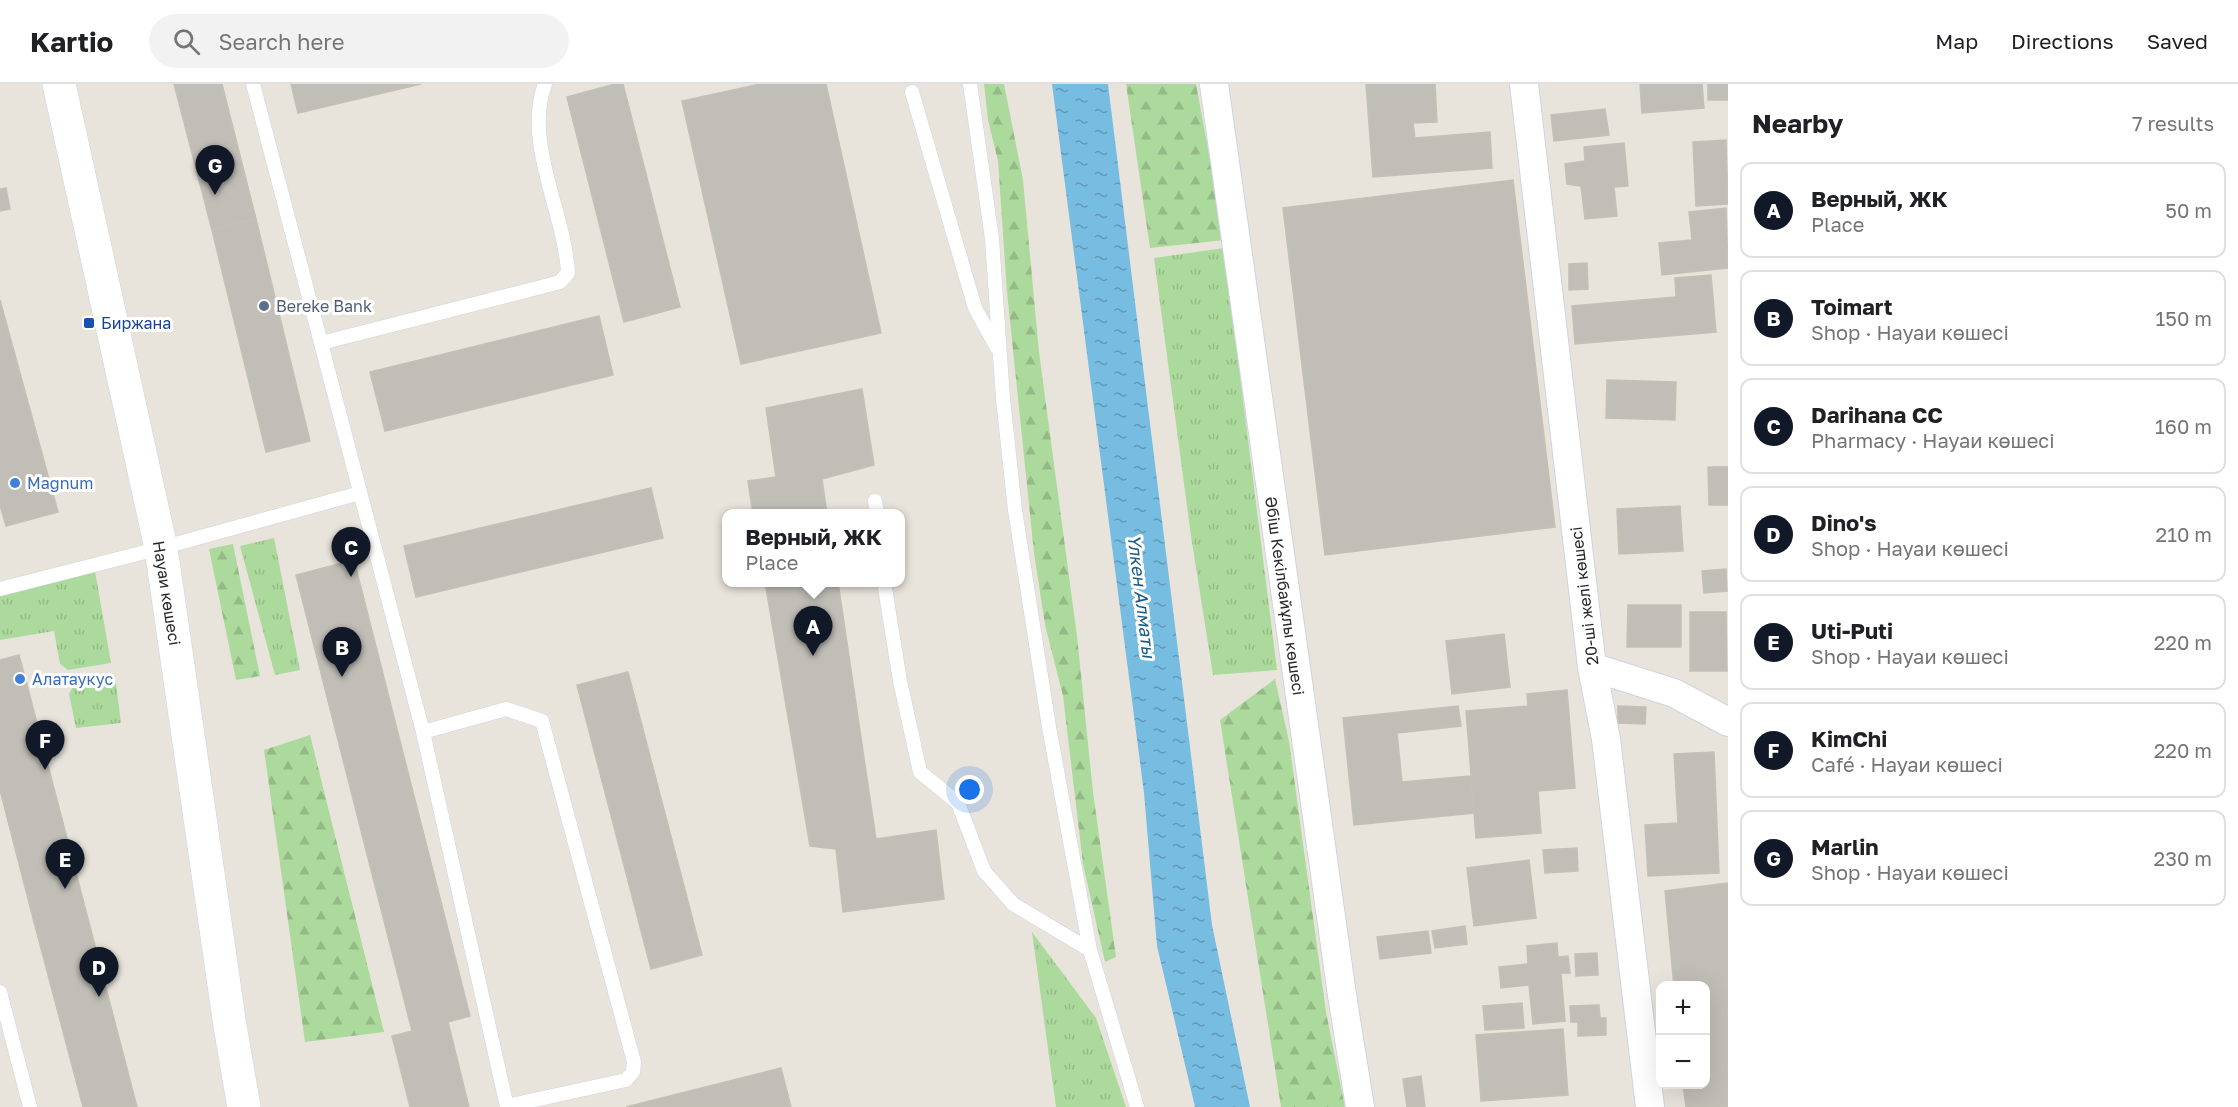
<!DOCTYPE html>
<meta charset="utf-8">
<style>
:root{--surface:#fff;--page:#f2f2f2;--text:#202124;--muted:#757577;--line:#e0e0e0;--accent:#111827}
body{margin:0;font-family:"Golos Text",sans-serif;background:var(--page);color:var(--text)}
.controls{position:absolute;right:18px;bottom:18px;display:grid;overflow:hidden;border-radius:12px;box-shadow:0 6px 24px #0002}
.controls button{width:54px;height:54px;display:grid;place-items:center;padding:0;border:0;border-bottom:2px solid var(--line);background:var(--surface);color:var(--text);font:30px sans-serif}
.you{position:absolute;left:970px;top:706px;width:21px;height:21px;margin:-15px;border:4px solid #fff;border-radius:50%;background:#1a73e8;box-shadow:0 0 0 9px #1a73e833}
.badge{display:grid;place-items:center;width:39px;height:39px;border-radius:50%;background:var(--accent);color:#fff;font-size:20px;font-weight:700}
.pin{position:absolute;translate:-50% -50px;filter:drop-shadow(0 2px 3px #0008)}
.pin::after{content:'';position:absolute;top:32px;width:21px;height:18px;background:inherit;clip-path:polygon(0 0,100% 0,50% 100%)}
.popup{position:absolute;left:722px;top:425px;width:183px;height:78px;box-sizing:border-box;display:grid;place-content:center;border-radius:12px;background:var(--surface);filter:drop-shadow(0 2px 4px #0005);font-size:20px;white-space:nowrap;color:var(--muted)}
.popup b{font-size:22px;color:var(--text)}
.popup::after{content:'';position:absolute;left:50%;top:100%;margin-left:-12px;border:12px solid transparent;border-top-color:var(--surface)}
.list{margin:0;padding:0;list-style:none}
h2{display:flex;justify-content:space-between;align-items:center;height:78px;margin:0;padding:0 24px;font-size:26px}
h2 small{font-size:20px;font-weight:400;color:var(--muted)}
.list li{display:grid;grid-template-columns:39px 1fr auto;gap:18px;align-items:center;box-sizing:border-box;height:96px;margin:0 12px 12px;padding:0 12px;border:2px solid var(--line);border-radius:12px}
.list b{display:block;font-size:22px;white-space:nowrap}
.list p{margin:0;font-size:20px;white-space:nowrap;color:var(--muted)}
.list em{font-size:20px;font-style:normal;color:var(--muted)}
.icon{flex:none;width:33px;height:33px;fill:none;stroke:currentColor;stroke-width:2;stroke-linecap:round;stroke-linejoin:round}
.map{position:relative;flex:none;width:1728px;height:1023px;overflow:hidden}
header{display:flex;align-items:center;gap:36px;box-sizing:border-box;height:84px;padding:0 30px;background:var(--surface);border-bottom:2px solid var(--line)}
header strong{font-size:28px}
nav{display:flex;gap:33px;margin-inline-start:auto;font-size:21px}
.search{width:420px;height:54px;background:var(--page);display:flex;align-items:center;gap:15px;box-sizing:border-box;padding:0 21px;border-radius:33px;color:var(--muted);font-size:22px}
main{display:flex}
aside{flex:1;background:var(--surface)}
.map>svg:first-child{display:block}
</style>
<header>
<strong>Kartio</strong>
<div class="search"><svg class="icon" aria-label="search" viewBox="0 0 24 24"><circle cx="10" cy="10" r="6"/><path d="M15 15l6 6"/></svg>Search here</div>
<nav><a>Map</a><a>Directions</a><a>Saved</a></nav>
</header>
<main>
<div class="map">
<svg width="1728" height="1023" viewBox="0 0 1728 1023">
<defs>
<pattern id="grass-tufts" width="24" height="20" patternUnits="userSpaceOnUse" patternTransform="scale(1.5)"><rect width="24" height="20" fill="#acda9c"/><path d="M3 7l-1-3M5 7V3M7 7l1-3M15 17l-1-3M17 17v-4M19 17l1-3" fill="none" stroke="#94bb86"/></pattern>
<pattern id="forest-firs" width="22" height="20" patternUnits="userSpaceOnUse" patternTransform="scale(1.5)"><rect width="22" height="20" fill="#acda9c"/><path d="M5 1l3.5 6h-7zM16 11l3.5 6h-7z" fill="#94bb86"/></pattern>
<pattern id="water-ripples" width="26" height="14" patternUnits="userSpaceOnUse" patternTransform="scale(1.5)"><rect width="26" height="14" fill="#77bce1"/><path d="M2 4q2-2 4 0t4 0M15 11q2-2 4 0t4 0" fill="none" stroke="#6299b6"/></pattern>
</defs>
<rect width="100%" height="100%" fill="#e9e4db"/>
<path fill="url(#grass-tufts)" d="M 1224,164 L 1277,586 L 1213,591 L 1191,452 L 1154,174 Z
M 274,454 L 300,586 L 275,591 L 240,462 Z
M 95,487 L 111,579 L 68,586 L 60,580 L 54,547 L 0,556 L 0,508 Z
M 115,591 L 121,639 L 76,644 L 69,610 L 75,599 Z
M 1032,848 L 1096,934 L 1126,1023 L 1056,1023 Z"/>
<path fill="url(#forest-firs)" d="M 984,0 L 1004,0 L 1023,96 L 1039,268 L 1077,552 L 1093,708 L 1116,873 L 1105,878 L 1083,780 L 1063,612 L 1045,541 L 1034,469 L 1007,208 L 998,77 L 988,36 Z
M 1126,0 L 1196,0 L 1225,156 L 1150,164 Z
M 233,460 L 260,592 L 236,596 L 209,465 Z
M 1275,595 L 1289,657 L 1326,928 L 1345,1023 L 1281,1023 L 1220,636 Z
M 310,651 L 384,948 L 305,958 L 264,666 Z"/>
<path fill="url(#water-ripples)" d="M 1052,0 L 1108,0 L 1212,841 L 1250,1023 L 1195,1023 L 1157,862 L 1144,709 Z"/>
<path fill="#c1beb7" stroke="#c4c0b5" stroke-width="1.5" d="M 174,0 L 222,0 L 256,135 L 212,146 Z
M 291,0 L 421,0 L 298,29 Z
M 615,0 L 623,0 L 680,223 L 624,238 L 567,13 Z
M 760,0 L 826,0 L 881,249 L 741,280 L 682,17 Z
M 1366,0 L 1435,0 L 1437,38 L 1413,39 L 1415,54 L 1490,48 L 1492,84 L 1373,93 Z
M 1640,0 L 1702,0 L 1704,24 L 1642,29 Z
M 1708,0 L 1728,0 L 1728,16 L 1708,16 Z
M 1605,25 L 1609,51 L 1554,57 L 1551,31 Z
M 1726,56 L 1728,120 L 1696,122 L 1693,58 Z
M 1624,59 L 1628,102 L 1614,103 L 1617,132 L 1585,135 L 1581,102 L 1567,100 L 1565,80 L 1585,77 L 1584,63 Z
M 1513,96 L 1555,443 L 1325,471 L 1283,124 Z
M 6,104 L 10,125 L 0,127 L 0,105 Z
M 1726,124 L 1728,184 L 1662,191 L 1659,159 L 1692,156 L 1689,128 Z
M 256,135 L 310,357 L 266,368 L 212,146 Z
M 1587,179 L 1588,205 L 1569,206 L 1569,180 Z
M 1711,191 L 1716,248 L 1575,260 L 1572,222 L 1676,213 L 1675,194 Z
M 0,216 L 58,428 L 6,442 L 0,421 Z
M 599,232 L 613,291 L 385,347 L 370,288 Z
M 1607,296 L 1676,298 L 1675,336 L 1606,334 Z
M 862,305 L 874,381 L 822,395 L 827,430 L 753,430 L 748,397 L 776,393 L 766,324 Z
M 1708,383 L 1728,383 L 1728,421 L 1709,421 Z
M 651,404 L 663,454 L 416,513 L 404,462 Z
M 1680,422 L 1683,467 L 1619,470 L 1617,425 Z
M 354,476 L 470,932 L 448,938 L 469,1023 L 410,1023 L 392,952 L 412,947 L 296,491 Z
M 1726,485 L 1727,507 L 1704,509 L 1702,487 Z
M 765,498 L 838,498 L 876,755 L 936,746 L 944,815 L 843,828 L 836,765 L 810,762 Z
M 1628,521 L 1681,521 L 1681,563 L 1627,563 Z
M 1690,528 L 1726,528 L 1727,587 L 1690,587 Z
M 1504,550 L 1510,603 L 1452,610 L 1446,557 Z
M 19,571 L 25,593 L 137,1023 L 83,1023 L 34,838 L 0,706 L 0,576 Z
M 628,588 L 702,871 L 651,885 L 577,601 Z
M 1567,606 L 1575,704 L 1538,707 L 1541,749 L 1476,754 L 1466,627 L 1528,622 L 1527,610 Z
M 1458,622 L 1461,642 L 1397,649 L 1402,698 L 1470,692 L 1474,729 L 1354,741 L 1343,634 Z
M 1618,622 L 1646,623 L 1645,640 L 1618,639 Z
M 1714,668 L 1719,789 L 1648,792 L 1645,741 L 1678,739 L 1674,670 Z
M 1577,764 L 1578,787 L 1545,789 L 1543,766 Z
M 1529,776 L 1536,834 L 1474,842 L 1467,784 Z
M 1728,799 L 1728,1023 L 1686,1023 L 1683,1000 L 1706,1000 L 1706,902 L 1674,902 L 1665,807 Z
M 1465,842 L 1467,860 L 1435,864 L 1432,847 Z
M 1428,847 L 1431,869 L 1380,875 L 1377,853 Z
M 1557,859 L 1558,873 L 1568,872 L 1570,889 L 1561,889 L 1565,937 L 1533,940 L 1529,901 L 1501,904 L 1499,883 L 1528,880 L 1527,862 Z
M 1597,869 L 1598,891 L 1576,892 L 1575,870 Z
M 1522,919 L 1524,944 L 1485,946 L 1483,922 Z
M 1599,921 L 1600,934 L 1606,934 L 1606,951 L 1578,952 L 1578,938 L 1571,938 L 1570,922 Z
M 1563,945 L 1568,1011 L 1481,1017 L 1476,951 Z
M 781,984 L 791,1023 L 626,1023 Z
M 1421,992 L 1425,1023 L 1407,1023 L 1403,995 Z"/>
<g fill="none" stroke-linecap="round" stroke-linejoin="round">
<g stroke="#d0d2df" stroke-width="15">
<path id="lane" d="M 253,0 L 423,648 L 507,1023
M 970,0 L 992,155 L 1003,315 L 1015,426 L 1049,643 L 1090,866 L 1137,1023
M 912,8 L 975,224 L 997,264
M 321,259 L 545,202 L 560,198 L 568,189 C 565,129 523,58 545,0
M 875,417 L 877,430
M 884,498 L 900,597 L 920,688 L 958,719 L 984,787 L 1013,820 L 1090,866
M 0,505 L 161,464 L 360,409
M 423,648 L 506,625 L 542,637 L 634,978 L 633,988 L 626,996 L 507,1022
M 0,908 L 30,1023"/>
</g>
<g stroke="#d0d2df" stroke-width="30">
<path id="street" d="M 1214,0 L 1342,911 L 1360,1023
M 1524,0 L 1592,583 L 1606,655 L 1650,1023
M 1592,583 L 1674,609 L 1728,638"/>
</g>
<g stroke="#d0d2df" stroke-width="34">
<path id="secondary" d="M 59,0 L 161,464 L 230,942 L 244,1023"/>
</g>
<use href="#lane" stroke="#fff" stroke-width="14"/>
<use href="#street" stroke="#fff" stroke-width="28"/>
<use href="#secondary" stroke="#fff" stroke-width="33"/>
</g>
<circle fill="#5c6f8a" stroke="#fff" stroke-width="2" cx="264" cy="222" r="6"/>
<rect fill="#1a4fb4" stroke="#fff" stroke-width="2" x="83" y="233" width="12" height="12" rx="3"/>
<g fill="#3f7fe0" stroke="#fff" stroke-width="2">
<circle cx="15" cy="399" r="6"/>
<circle cx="20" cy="595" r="6"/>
</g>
<g text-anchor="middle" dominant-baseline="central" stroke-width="6" stroke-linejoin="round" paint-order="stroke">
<g font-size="16" fill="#4e5e75" stroke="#fff" text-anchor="start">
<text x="276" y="222">Bereke Bank</text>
</g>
<g font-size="16" fill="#164399" stroke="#fff" text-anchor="start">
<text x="101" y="239">Биржана</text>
</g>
<g font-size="16" fill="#366cbe" stroke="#fff" text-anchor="start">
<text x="27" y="399">Magnum</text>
<text x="32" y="595">Алатаукус</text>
</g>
<g font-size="16" fill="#282828" stroke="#fff">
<text transform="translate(167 509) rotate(81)">Науаи көшесі</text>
<text transform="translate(1285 512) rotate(82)">Әбіш Кекілбайұлы көшесі</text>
<text transform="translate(1584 512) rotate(-97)">20-ші желі көшесі</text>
</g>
<g font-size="18" font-style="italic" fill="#1a5a89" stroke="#fff">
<text transform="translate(1142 512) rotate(83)">Үлкен Алматы</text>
</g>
</g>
</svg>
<div class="controls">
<button>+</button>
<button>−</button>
</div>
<div class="you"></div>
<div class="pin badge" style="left:813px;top:572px">A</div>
<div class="popup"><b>Верный, ЖК</b>Place</div>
<div class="pin badge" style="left:342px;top:593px">B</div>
<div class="pin badge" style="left:351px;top:493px">C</div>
<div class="pin badge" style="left:99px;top:913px">D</div>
<div class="pin badge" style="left:65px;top:805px">E</div>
<div class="pin badge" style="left:45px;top:686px">F</div>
<div class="pin badge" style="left:215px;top:111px">G</div>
</div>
<aside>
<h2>Nearby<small>7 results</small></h2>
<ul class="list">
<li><span class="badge">A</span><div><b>Верный, ЖК</b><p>Place</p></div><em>50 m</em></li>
<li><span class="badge">B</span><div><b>Toimart</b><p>Shop · Науаи көшесі</p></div><em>150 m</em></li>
<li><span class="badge">C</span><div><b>Darihana CC</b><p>Pharmacy · Науаи көшесі</p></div><em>160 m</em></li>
<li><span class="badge">D</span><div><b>Dino's</b><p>Shop · Науаи көшесі</p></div><em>210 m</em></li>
<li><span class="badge">E</span><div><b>Uti-Puti</b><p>Shop · Науаи көшесі</p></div><em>220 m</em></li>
<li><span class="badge">F</span><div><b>KimChi</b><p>Café · Науаи көшесі</p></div><em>220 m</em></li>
<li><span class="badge">G</span><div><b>Marlin</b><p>Shop · Науаи көшесі</p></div><em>230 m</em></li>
</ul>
</aside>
</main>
